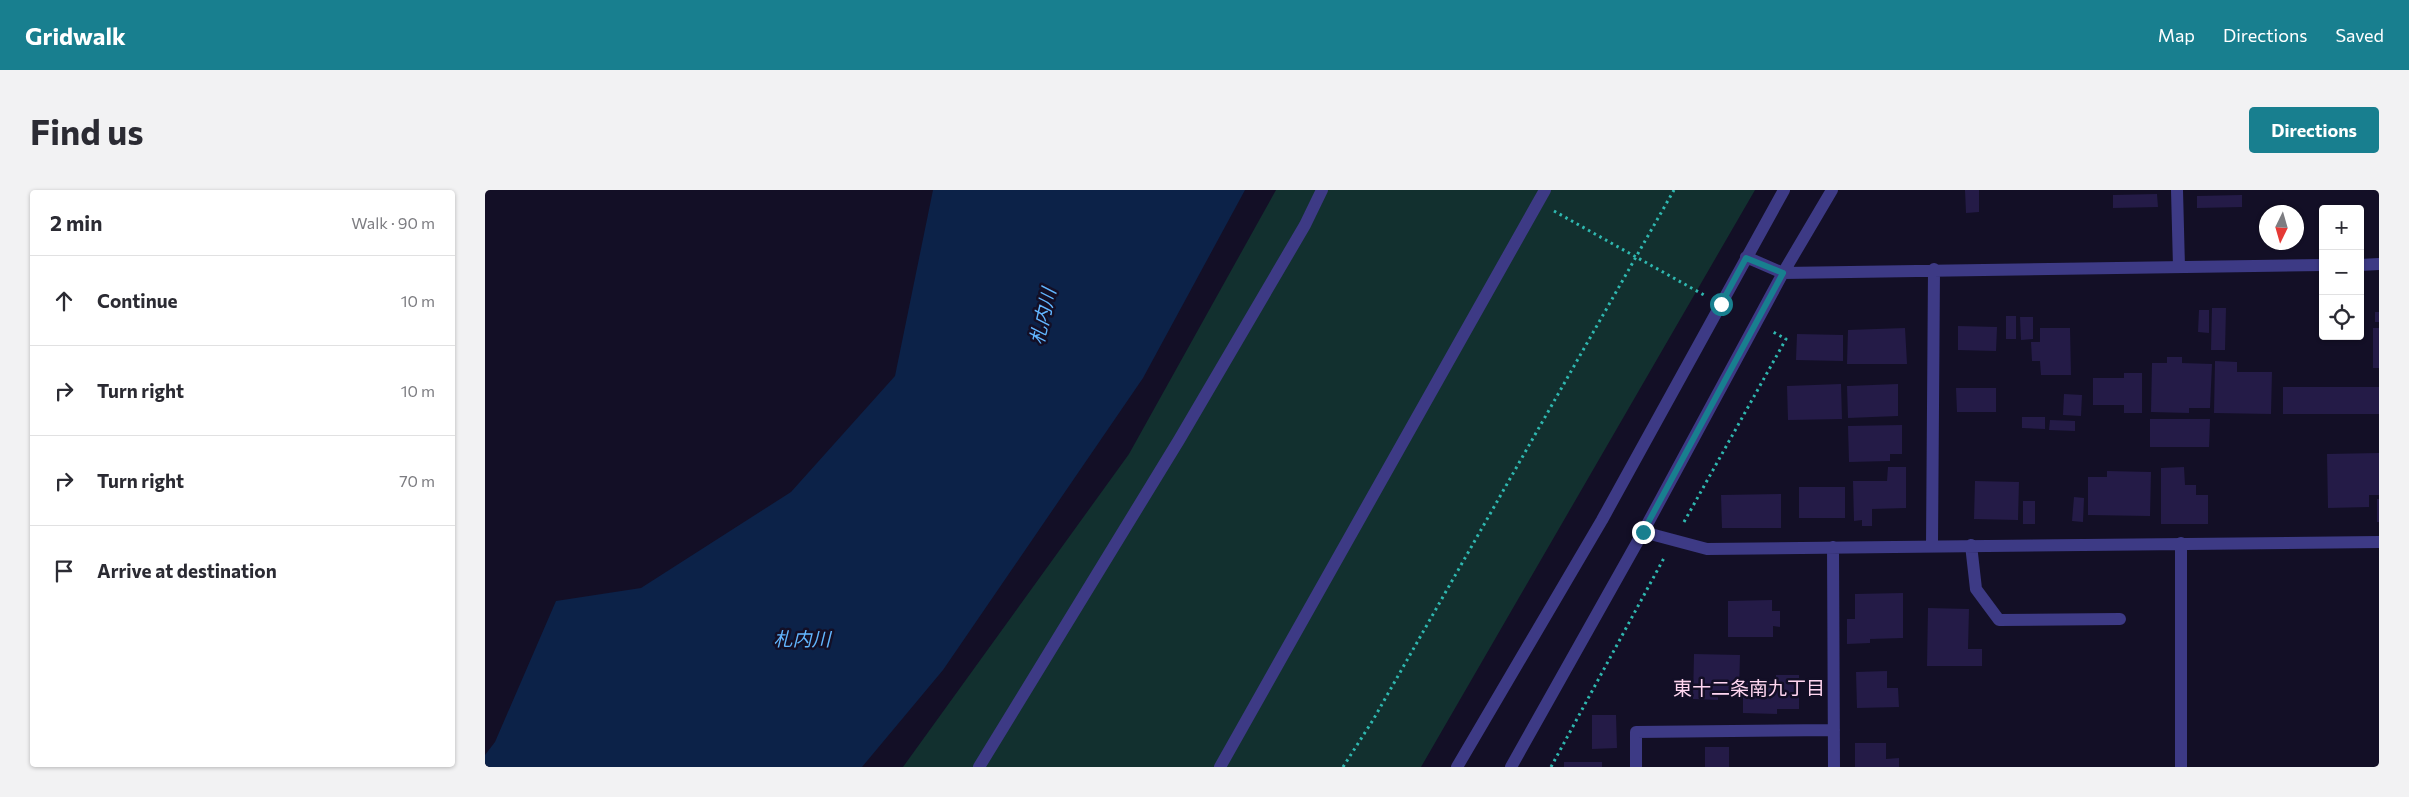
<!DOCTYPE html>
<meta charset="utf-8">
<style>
:root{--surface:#fff;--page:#f2f2f3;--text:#2b2b33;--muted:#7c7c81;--line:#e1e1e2;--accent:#187f8f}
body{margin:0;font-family:Commissioner,"Noto Sans JP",sans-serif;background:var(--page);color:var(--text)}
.controls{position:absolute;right:15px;top:15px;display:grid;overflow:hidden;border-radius:5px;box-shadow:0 1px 4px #0004}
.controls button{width:45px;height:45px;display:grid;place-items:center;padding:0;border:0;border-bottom:1px solid var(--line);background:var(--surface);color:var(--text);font:25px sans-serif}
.compass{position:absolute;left:1774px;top:15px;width:45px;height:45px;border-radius:50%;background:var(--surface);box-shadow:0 1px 4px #0004;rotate:185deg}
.stop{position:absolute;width:15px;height:15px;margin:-11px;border:4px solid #187f8f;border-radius:50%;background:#fff}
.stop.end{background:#187f8f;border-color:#fff;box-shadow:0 1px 5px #0008}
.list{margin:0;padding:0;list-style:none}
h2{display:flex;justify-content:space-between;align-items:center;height:65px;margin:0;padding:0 20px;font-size:21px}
h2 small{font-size:16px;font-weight:400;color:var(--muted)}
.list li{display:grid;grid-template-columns:32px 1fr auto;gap:15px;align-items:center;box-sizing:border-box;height:90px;padding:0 20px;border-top:1px solid var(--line)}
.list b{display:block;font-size:19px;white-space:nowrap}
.list em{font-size:16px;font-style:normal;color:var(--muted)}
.icon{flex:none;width:28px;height:28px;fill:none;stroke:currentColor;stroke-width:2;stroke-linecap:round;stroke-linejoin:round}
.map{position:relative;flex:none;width:1894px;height:577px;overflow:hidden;border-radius:5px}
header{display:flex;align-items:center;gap:30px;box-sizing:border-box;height:70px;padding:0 25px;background:var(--accent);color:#fff}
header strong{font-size:24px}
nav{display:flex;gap:28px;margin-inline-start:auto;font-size:18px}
.intro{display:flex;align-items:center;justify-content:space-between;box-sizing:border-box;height:120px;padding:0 30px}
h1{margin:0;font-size:35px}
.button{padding:12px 22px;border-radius:5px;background:var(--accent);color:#fff;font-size:18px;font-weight:700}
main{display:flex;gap:30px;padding:0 30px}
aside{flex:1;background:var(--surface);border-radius:5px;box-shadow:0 1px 4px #0004}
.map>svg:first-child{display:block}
</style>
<header>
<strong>Gridwalk</strong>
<nav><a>Map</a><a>Directions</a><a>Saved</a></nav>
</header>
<div class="intro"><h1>Find us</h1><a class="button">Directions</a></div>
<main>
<aside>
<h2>2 min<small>Walk · 90 m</small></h2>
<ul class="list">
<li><svg class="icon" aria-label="ahead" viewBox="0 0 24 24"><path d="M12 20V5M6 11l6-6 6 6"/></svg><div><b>Continue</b></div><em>10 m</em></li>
<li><svg class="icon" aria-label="right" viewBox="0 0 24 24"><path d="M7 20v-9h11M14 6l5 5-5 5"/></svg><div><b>Turn right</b></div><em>10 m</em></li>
<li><svg class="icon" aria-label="right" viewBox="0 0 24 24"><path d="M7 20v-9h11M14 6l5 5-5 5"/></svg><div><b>Turn right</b></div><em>70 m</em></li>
<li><svg class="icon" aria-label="arrive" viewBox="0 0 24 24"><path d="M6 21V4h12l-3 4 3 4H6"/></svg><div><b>Arrive at destination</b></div></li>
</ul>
</aside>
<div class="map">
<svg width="1894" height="577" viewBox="0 0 1894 577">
<rect width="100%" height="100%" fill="#130f26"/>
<path fill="#12302f" d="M 791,0 L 1270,0 L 936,577 L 418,577 L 644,264 Z"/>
<path fill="#0c2248" d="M 448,0 L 760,0 L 658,188 L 458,480 L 377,577 L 0,577 L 0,565 L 10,552 L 71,411 L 156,398 L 306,302 L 410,186 Z"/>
<path fill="#241b47" d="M 1480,0 L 1494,0 L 1494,22 L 1481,23 Z
M 1672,4 L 1673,17 L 1628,18 L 1628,5 Z
M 1757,5 L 1757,17 L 1712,18 L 1712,6 Z
M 1727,118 L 1741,118 L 1740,160 L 1726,160 Z
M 1714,120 L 1724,120 L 1724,143 L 1713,142 Z
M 1890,122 L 1894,122 L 1894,132 L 1890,132 Z
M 1521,126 L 1531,126 L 1531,149 L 1521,149 Z
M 1535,127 L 1548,127 L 1548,149 L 1536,150 Z
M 1473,136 L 1512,137 L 1511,161 L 1473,160 Z
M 1420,138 L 1422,174 L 1362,174 L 1363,140 Z
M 1555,138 L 1585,138 L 1586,185 L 1556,185 L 1555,171 L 1547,171 L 1546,152 L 1555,152 Z
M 1888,138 L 1894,138 L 1894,178 L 1888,178 Z
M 1312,144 L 1358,145 L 1358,171 L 1311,170 Z
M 1682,167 L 1697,167 L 1697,173 L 1727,174 L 1725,218 L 1704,218 L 1704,223 L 1666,222 L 1667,173 L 1682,173 Z
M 1730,171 L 1752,172 L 1752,182 L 1787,182 L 1786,224 L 1729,223 Z
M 1639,183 L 1657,183 L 1657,223 L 1639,223 L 1639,215 L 1608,215 L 1608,188 L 1639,188 Z
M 1356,194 L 1357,229 L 1303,230 L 1302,196 Z
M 1413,194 L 1413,226 L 1363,228 L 1362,196 Z
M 1798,197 L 1894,197 L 1894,224 L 1798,224 Z
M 1471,198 L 1511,198 L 1511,222 L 1472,222 Z
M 1579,204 L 1597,205 L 1596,226 L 1578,225 Z
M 1537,227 L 1560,227 L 1560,239 L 1537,238 Z
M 1665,229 L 1725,229 L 1724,257 L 1665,257 Z
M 1565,230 L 1590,231 L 1590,241 L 1564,240 Z
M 1417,235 L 1417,264 L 1405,264 L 1405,271 L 1364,272 L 1363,236 Z
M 1894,263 L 1894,305 L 1884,305 L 1884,317 L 1843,318 L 1842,264 Z
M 1403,277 L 1421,277 L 1421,318 L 1387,319 L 1387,336 L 1377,336 L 1377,330 L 1369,331 L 1368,291 L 1402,291 Z
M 1699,277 L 1700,295 L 1711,295 L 1711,305 L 1723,305 L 1723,334 L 1676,334 L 1676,278 Z
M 1622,281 L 1666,282 L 1665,326 L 1603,325 L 1603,287 L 1622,287 Z
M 1490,291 L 1534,292 L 1533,330 L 1489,329 Z
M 1314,297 L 1360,297 L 1360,328 L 1314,328 Z
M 1296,304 L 1296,338 L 1237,338 L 1236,305 Z
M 1589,307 L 1599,308 L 1598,332 L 1587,331 Z
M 1892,309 L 1894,309 L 1894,332 L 1892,332 Z
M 1538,311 L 1550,311 L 1550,334 L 1538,334 Z
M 1418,403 L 1418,448 L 1385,449 L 1385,453 L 1362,454 L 1362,429 L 1370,429 L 1370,404 Z
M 1287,410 L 1287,421 L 1295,421 L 1295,437 L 1288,436 L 1288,447 L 1243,447 L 1243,411 Z
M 1443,418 L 1484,419 L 1483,459 L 1497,459 L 1497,476 L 1442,476 Z
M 1209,464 L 1255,465 L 1254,502 L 1233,501 L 1233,510 L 1208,509 Z
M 1402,481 L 1402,498 L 1413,498 L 1414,517 L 1372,518 L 1371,482 Z
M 1291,485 L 1314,485 L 1314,519 L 1292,519 L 1292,524 L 1258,523 L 1258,491 L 1291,491 Z
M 1107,525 L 1131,525 L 1132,558 L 1107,559 Z
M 1370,553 L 1401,553 L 1401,569 L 1414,568 L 1414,577 L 1370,577 Z
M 1220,557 L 1244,557 L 1244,577 L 1220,577 Z
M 1079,572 L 1117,572 L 1117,577 L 1079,577 Z"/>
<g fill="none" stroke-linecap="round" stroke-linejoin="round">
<path stroke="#2fb8b0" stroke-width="3" stroke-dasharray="2.5 4" stroke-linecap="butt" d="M 1069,21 L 1219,105
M 1199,332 L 1301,149 L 1288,142
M 858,577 L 888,530 L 1189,0
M 1066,577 L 1179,368"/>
<path stroke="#3d3a85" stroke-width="12" d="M 1692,0 L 1694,77
M 1261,67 L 1298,83 L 1838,75
M 1875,75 L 1894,74
M 1158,342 L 1222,359 L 1894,352
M 1447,355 L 1449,79
M 1486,355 L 1491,399 L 1514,430 L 1635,429
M 1348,357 L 1349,577
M 494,577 L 694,250 L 820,35 L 837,0
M 735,577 L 1060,0
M 972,577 L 1117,330 L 1299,0
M 1026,577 L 1158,342 L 1298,83 L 1347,0
M 1151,577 L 1151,542 L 1349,540
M 1696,577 L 1696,353"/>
</g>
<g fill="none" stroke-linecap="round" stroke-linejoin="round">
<path stroke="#187f8f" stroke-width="6" d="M 1158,342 L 1298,83 L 1261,68 L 1236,114"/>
</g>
<g text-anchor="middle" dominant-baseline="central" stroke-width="5" stroke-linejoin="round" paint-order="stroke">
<g font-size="19" font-style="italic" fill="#62b6ff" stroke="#130f26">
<text transform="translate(557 126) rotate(-77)">札内川</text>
<text x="317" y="448">札内川</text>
</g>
<g font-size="19" fill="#ffd6f0" stroke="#130f26">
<text x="1264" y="497">東十二条南九丁目</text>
</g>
</g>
</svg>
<div class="controls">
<button>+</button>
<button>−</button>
<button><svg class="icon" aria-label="locate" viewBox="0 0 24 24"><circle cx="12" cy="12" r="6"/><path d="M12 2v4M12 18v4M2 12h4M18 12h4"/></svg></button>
</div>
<svg class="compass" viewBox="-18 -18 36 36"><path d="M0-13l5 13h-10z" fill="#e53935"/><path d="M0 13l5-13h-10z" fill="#7c7c81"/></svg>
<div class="stop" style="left:1236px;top:114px"></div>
<div class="stop end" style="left:1158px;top:342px"></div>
</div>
</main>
